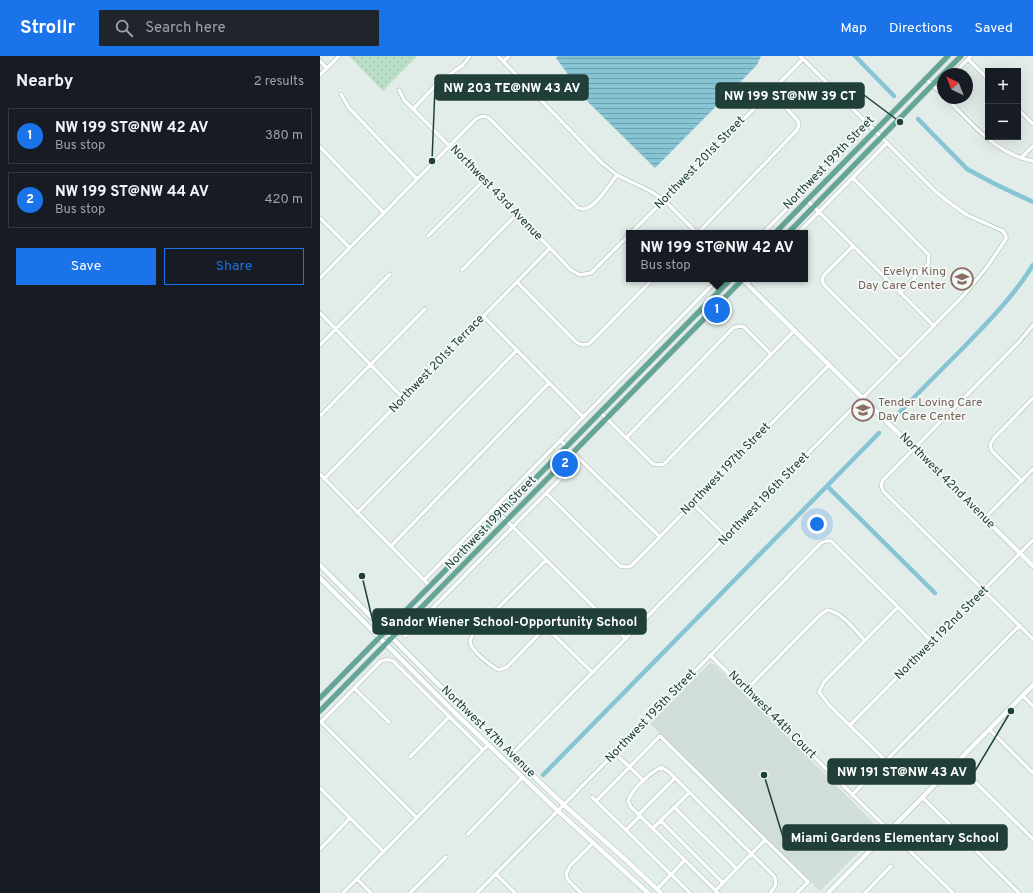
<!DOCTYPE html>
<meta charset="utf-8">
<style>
:root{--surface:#171b24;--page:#20242c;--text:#f1f3f6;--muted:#9ea1a6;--line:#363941;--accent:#1a73e8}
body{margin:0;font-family:Overpass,sans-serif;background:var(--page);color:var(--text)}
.controls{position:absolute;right:12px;top:12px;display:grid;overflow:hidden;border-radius:0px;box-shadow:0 4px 16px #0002}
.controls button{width:36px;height:36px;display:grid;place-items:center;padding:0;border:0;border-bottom:1px solid var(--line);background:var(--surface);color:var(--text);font:20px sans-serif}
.compass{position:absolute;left:617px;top:12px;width:36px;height:36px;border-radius:50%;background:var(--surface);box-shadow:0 4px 16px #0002;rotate:317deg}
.you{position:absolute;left:497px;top:468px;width:14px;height:14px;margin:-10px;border:3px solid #fff;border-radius:50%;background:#1a73e8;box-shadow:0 0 0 6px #1a73e833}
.badge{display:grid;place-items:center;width:26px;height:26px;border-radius:50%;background:var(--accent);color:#fff;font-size:13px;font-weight:700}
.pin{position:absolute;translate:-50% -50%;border:2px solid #fff;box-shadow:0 1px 4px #0006}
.popup{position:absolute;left:306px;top:174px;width:182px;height:52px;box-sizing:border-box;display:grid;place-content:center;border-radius:0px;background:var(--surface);filter:drop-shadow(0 1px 3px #0005);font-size:13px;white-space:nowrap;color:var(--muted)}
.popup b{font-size:15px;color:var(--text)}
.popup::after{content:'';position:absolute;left:50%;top:100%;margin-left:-8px;border:8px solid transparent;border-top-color:var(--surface)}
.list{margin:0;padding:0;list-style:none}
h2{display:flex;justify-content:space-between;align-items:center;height:52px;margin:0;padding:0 16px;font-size:17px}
h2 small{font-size:13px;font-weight:400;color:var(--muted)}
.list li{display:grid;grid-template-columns:26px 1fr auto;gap:12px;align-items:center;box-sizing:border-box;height:56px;margin:0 8px 8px;padding:0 8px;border:1px solid var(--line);border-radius:0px}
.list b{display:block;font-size:15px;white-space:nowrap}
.list p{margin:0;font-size:13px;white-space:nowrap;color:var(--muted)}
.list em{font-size:13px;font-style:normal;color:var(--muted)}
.actions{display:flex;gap:8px;padding:12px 16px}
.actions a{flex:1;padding:9px 0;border:1px solid var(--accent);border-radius:0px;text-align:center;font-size:14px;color:var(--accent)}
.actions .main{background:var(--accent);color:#fff}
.icon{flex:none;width:22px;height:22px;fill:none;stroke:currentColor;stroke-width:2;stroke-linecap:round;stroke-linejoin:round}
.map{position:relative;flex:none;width:713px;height:837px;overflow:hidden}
header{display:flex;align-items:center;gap:24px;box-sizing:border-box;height:56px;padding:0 20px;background:var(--accent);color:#fff}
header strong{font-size:19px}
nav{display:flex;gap:22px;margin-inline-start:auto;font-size:14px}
.search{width:280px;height:36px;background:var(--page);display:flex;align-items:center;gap:10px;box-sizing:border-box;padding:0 14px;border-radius:0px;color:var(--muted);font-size:15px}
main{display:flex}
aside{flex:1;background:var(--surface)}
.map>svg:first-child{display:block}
</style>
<header>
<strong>Strollr</strong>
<div class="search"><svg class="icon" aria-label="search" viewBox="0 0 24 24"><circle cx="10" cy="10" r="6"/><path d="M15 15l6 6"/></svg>Search here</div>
<nav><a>Map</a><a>Directions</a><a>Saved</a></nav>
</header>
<main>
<aside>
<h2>Nearby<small>2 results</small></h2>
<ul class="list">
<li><span class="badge">1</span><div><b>NW 199 ST@NW 42 AV</b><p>Bus stop</p></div><em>380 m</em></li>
<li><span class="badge">2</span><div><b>NW 199 ST@NW 44 AV</b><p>Bus stop</p></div><em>420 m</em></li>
</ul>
<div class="actions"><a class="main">Save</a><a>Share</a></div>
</aside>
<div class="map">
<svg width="713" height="837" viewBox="0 0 713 837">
<defs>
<pattern id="grass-dots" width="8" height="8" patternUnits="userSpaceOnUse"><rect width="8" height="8" fill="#badfc6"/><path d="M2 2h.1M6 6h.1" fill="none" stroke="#a0c0ab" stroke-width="1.8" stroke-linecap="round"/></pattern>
<pattern id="water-rules" width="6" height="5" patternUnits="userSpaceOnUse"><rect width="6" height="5" fill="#87c5d5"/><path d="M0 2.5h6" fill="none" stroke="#6ea1ae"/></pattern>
</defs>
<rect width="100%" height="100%" fill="#e2ede9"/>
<path fill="#d0ddd8" d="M 391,607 L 394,608 L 558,771 L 558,776 L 500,835 L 330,668 L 388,609 Z"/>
<path fill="url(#grass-dots)" d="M 29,0 L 97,0 L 63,35 Z"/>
<path fill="url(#water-rules)" d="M 238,0 L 441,0 L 437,9 L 335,112 L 269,47 L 236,2 Z"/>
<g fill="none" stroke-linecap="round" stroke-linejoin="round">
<path stroke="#87c5d5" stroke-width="4.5" d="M 535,0 L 574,40
M 598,63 L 647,113 L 675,128 L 713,146
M 579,357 C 600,335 621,314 642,293 C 667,267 694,240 713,209
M 507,430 L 615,537
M 223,719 L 559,377"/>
<g stroke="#a4b5b1" stroke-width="4.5">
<path id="street" d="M 178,0 L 282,107 L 297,119 L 330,135 L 344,144 L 377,177
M 648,3 L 668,23
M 0,5 L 7,12
M 184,5 L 189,0
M 633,18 L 651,0
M 0,19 L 19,0
M 606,23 L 623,39
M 79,34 L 84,44 L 93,53 L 230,192 L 251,214 L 260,219 L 271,217 L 309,179
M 618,34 L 623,29
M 21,38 L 29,52 L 97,123
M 626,42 C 653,68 674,97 713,105
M 93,53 L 119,26 L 143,9 L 150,0
M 698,53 L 713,68
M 0,91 L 64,157
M 701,102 L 713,90
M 533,122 L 609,199 L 608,208 L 580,237
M 487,144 L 614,270
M 0,162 L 30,192
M 311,177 L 483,3
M 378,177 L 477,74 L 479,69 L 478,65 L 451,35
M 443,177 L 549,69
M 478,177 L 567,87
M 108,180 L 163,125
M 533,190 L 504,219 L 502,224 L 504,229 L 580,304
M 142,214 L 196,159
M 0,222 L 156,63 C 162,60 164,59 170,63 L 258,152 C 258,152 263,153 264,153 C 275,152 291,127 297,119
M 197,226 L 256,286 L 262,289 L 269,288 L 333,223
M 427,228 L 432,223
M 0,257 L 83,342
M 163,260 L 263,361
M 713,269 L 699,286 L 563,424 L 561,429 L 563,435 L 713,583
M 0,289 L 70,218
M 280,356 L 333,408 L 339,409 L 344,408 L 475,274
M 0,360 L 105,253
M 306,382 L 413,272 L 419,270 L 424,271 L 451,298
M 240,384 L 340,481
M 0,418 L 110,530
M 4,423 L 230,192
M 702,425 L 672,395 L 670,389 L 674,382 L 713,342
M 226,437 L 300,510 L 306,511 L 311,510 L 509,309
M 373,448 L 407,481
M 37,457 L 197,294
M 180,458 L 306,583
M 665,462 L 713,413
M 71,490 L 229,327
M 226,504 L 154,576 C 153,579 151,582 150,585 C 150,594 172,611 179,614 L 187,611 L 219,578 L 226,575 L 232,577 L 273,617
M 104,524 L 398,223
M 85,580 L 259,404
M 390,599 L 633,837
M 34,632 L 69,666
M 427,633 L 498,561 L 507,554 C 522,556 535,574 545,585
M 702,639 L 713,650
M 0,665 L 97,762
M 1,666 L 61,605 C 65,603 68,603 73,605 L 163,694
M 530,669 L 713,484
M 669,673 L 713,717
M 295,697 L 324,725
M 192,698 L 643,240 L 667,211 L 686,183 L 686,180 L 683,175 L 647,159 L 630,147 L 616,136 L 480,0
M 90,701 L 129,661
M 566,705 L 509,649 L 499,636 L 504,626 L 578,551
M 636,707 L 713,783
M 0,732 L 64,796
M 532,739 L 700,569
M 272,741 L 370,837
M 602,741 L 699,837
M 276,745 L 340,680 L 488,826 L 477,837
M 354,751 L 417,813
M 319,758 L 355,722
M 341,765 L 403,827
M 333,772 L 369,737
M 306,774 L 320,760
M 148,778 L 203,721
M 0,793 L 30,762
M 176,818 L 195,837
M 37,823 L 51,837
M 337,833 L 365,804
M 395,835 L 445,784
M 23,837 L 169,688
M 90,837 L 126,801
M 157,837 L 501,487 L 506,485 L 511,485 L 578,551 L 612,586
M 261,837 L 248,824 L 246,818 L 250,810 L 273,787
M 398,837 L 311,751 L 308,745 C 312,733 330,717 341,711 L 349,716 L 454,820 C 458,828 455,831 450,837
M 545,837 L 571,810"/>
</g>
<g stroke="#a0b9b2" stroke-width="5.5">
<path id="secondary" d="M 422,223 L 713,510
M 0,509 L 135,645 L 244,749 L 306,804 L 341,837
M 0,522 L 134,656 L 238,755 L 328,837
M 508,837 L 713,629"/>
</g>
<g stroke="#c1c9c8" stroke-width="6">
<path id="primary" d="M 623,18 L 641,0
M 455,177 L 628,0
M 468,177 L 623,18
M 0,642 L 411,223
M 0,655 L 423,223"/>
</g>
<use href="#street" stroke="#fff" stroke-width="3.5"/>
<use href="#secondary" stroke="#fff" stroke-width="4.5"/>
<use href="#primary" stroke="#64a597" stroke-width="5"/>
</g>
<defs>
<g id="school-ring" transform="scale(1.15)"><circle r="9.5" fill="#f3f9f6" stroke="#8d6e63" stroke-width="1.5"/><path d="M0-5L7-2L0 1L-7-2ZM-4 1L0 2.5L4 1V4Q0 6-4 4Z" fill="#8d6e63"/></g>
</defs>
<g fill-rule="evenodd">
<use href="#school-ring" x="642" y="223"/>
<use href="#school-ring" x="543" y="354"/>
</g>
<g text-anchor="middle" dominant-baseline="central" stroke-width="3.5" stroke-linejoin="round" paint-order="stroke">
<g font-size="12" fill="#213f39" stroke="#f3f9f6">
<text transform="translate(380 107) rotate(-46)">Northwest 201st Street</text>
<text transform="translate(509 107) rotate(-46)">Northwest 199th Street</text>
<text transform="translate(176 137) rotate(46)">Northwest 43rd Avenue</text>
<text transform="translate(117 308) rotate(-46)">Northwest 201st Terrace</text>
<text transform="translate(406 413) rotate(-46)">Northwest 197th Street</text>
<text transform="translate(627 425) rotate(45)">Northwest 42nd Avenue</text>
<text transform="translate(444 443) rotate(-46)">Northwest 196th Street</text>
<text transform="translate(171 467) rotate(-46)">Northwest 199th Street</text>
<text transform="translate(622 577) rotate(-45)">Northwest 192nd Street</text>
<text transform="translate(452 659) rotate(45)">Northwest 44th Court</text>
<text transform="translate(331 660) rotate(-46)">Northwest 195th Street</text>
<text transform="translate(168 676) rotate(44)">Northwest 47th Avenue</text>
</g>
<g font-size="12" fill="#785e54" stroke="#f3f9f6" text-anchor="end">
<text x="626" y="216">Evelyn King<tspan x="626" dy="14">Day Care Center</tspan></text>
<text x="558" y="347" text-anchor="start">Tender Loving Care<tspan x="558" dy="14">Day Care Center</tspan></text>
</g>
</g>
<path fill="none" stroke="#213f39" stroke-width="1.5" d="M112 105L115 31M580 66L544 39M42 520L53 566M691 655L655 715M444 719L463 781"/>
<g fill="#213f39" stroke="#f3f9f6" stroke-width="1.5">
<circle cx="112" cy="105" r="4"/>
<circle cx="580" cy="66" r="4"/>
<circle cx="42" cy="520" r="4"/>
<circle cx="691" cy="655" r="4"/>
<circle cx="444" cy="719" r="4"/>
</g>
<g fill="#213f39" stroke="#213f39" stroke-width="1.5">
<rect x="115" y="19" width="153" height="25" rx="4"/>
<rect x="396" y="27" width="148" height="25" rx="4"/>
<rect x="53" y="553" width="273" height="25" rx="4"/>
<rect x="508" y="703" width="147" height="25" rx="4"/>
<rect x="463" y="769" width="224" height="25" rx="4"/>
</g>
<g font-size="13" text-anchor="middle" font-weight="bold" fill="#fff">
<text x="192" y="36">NW 203 TE@NW 43 AV</text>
<text x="470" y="44">NW 199 ST@NW 39 CT</text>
<text x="189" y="570">Sandor Wiener School-Opportunity School</text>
<text x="582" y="720">NW 191 ST@NW 43 AV</text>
<text x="575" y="786">Miami Gardens Elementary School</text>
</g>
</svg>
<div class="controls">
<button>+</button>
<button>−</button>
</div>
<svg class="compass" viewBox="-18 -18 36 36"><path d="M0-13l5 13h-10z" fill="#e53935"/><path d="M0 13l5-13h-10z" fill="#9ea1a6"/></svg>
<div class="you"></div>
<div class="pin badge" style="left:397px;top:254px">1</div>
<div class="popup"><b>NW 199 ST@NW 42 AV</b>Bus stop</div>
<div class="pin badge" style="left:245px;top:408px">2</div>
</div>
</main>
